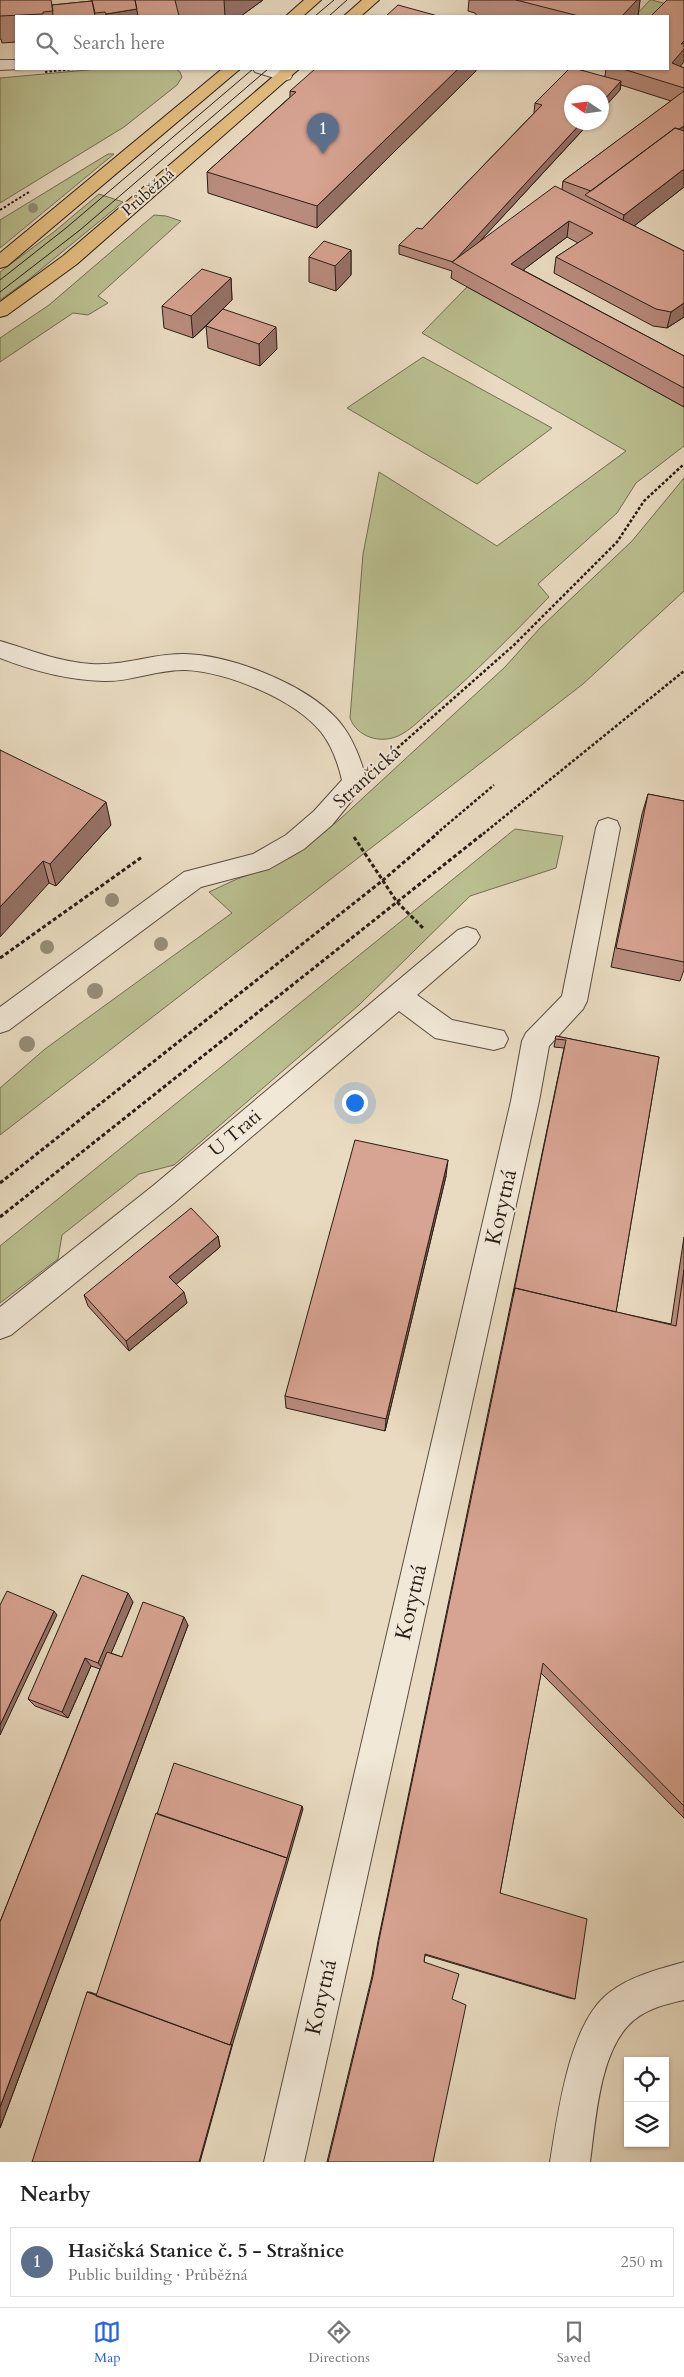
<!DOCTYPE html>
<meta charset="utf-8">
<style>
:root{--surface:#fff;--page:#f2f2f2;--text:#222;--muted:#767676;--line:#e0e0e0;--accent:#2563eb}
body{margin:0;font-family:Cardo,serif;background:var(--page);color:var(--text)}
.controls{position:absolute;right:15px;bottom:15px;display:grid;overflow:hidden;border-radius:0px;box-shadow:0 1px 4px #0004}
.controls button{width:45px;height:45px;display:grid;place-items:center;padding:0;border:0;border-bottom:1px solid var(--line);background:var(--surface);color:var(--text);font:25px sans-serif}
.compass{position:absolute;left:564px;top:85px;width:45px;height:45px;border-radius:50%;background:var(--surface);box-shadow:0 1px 4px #0004;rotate:283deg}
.you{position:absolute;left:354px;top:1102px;width:18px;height:18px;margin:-12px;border:4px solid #fff;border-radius:50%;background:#1a73e8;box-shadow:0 0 0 8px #1a73e833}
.badge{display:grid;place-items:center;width:32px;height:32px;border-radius:50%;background:var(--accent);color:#fff;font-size:16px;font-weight:700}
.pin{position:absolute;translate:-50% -41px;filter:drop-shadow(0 1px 2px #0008)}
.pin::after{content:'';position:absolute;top:26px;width:18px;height:15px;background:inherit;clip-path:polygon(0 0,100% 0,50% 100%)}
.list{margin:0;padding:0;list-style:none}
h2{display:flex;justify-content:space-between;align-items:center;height:65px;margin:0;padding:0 20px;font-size:21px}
h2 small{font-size:16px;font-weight:400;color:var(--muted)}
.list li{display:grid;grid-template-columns:32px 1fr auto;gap:15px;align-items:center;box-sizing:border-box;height:70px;margin:0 10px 10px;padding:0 10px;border:1px solid var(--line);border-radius:0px}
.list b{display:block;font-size:19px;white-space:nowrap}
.list p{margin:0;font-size:16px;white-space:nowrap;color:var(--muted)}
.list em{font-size:16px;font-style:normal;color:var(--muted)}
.icon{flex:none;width:28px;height:28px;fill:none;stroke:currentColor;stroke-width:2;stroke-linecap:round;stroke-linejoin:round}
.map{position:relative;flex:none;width:684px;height:2162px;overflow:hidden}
.search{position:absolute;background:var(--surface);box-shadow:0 1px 4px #0004;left:15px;right:15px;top:15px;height:55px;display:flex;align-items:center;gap:12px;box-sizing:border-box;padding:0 18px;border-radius:0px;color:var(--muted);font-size:19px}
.sheet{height:145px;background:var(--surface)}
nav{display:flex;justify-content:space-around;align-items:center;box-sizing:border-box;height:70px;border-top:1px solid var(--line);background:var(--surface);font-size:14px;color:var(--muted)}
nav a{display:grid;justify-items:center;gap:2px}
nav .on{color:var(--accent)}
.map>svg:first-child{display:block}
</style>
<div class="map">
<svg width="684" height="2162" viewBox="0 0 684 2162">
<rect width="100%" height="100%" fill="#e9dbc1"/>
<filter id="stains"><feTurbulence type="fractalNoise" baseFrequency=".004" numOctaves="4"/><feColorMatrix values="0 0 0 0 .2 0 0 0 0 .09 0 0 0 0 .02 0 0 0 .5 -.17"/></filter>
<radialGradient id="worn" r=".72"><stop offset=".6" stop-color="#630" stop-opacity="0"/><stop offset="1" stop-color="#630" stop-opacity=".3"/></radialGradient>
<path fill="#babf90" stroke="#726e52" d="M 650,0 L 652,0 L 674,6 L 664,16 L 635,16 Z
M 98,69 L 176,69 L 180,72 L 182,77 L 177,85 L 124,127 L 0,203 L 0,78 Z
M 108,154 L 114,154 L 0,248 L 0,220 Z
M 99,194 L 123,202 L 28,280 L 0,300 L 0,272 L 55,231 Z
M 154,215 L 166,216 L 181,221 L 98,296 L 108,303 L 88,315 L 73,313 L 0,362 L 0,338 L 49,305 Z
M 467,287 L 684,407 L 684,446 L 636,483 L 617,513 L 538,584 L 549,597 C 512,635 475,673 434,708 C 423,717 411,730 398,736 C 380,744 357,737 350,718 L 363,554 L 379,472 L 497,546 L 626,451 L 422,333 Z
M 423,357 L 552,428 L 477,484 L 347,408 Z
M 684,478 L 684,591 L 583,684 L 0,1135 L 0,1088 L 45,1049 L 232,913 L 209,892 L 237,879 L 274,866 L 298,853 L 339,820 L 505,667 L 540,628 L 632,541 Z
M 515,829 L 563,836 L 556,868 L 470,896 L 359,1005 L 174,1165 L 139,1174 L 62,1235 L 58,1259 L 0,1303 L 0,1246 Z"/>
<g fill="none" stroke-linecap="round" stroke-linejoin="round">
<g stroke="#594c40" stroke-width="2">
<path id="minor" d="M 0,60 L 16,60 L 16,69 L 21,69 L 0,70 Z
M 253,69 C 264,68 285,66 292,76 L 290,79 L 284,81 L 255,72 Z
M 0,641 C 31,650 59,662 91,664 C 125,666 154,653 185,654 C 231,655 305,684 336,718 C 352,735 361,759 367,782 L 332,825 L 304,849 L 269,869 L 201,887 L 9,1030 L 0,1033 L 0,1007 L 184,872 L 253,854 L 286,835 L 314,811 L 342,780 C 338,763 332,746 321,732 C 294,699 227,672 186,670 C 158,669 131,682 103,681 C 68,680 33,671 0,658 Z
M 608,818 L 617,821 L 620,828 L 587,1001 L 583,1009 L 549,1046 L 539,1101 L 304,2162 L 264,2162 L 511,1101 L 522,1041 L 526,1033 L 562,996 L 596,828 L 599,821 Z
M 467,927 L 476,930 L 480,937 L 476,944 L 417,995 L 452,1020 L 504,1031 L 508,1039 L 504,1047 L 494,1050 L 435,1038 L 399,1011 L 174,1203 L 11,1335 L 0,1339 L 0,1307 L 154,1185 L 458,930 Z
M 684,1962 L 684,2000 C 666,2004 649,2008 634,2020 C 599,2049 596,2120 590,2162 L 550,2162 C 558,2114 569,2022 610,1992 C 631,1976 659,1969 684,1962 Z"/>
</g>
<g stroke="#291d15" stroke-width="2">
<path id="major" d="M 304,0 L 321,0 L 303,16 L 286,16 Z
M 362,0 L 379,0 L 361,16 L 344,16 Z
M 222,69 L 240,69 L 7,266 L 0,268 L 0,253 Z
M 282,69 L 299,69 L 77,264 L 7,315 L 0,317 L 0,302 L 63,256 Z"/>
</g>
<path stroke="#291d15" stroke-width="2" stroke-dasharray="2.5 2" stroke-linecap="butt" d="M 45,72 L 74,69
M 0,210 L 29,192"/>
<path stroke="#291d15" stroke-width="2.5" stroke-dasharray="3 2" stroke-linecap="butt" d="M 386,758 L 514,645 L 617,542 L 644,501 L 684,464
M 436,834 L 494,785
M 483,834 L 684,671"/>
<path stroke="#291d15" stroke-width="3" stroke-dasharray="4 2.5" stroke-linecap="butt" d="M 354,837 L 397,902 L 423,928
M 0,958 L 142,857
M 0,1183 L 382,881 L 438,833
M 0,1217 L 484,833"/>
<use href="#minor" fill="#f1e8d7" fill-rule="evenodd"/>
<use href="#major" fill="#e4be80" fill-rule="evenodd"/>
<path stroke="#291d15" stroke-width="1" d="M 315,16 L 334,0
M 329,16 L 347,0
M 0,280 L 66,228 L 253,69
M 0,292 L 80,230 L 268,69"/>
</g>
<g fill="#978d77">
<circle cx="33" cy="208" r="5"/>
<circle cx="112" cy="900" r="7"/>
<circle cx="161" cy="944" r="7"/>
<circle cx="47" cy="947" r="7"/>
<circle cx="95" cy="991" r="8"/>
<circle cx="27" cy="1044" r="8"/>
</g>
<path fill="#b98c7e" stroke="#291d15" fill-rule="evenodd" d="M 0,0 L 52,5 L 92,1 L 91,0 L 263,0 L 241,16 L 16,16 L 16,42 L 2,43 L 1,39 L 0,39 Z
M 469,0 L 640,0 L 638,16 L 477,16 L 475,13 L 468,11 Z
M 684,0 L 684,62 L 680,66 L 684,68 L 684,187 L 634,226 L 684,251 L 684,317 L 667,328 L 653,326 L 554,273 L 556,257 L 578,243 L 567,237 L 523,270 L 684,356 L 684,407 L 451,278 L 452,271 L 399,254 L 399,245 L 422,229 L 534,113 L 535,103 L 605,76 L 606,69 L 668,69 ZM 621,85 L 671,101 L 563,181 L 562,190 L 480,241 L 620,90 Z
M 476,71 L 317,228 L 208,193 L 207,172 L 290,97 L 290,91 Z
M 351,250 L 351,275 L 336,291 L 309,282 L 309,257 Z
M 231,278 L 232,300 L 223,309 L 277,349 L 260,366 L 208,348 L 206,326 L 193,338 L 164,328 L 162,306 Z
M 0,750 L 111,825 L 56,886 L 49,883 Z
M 648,794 L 684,801 L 684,970 L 680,981 L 611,967 L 642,814 Z
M 556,1036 L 659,1057 L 616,1312 L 671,1324 L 684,1237 L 684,1818 L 541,1673 L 500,1893 L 575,1999 L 569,1998 L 425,1955 L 424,1962 L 452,1999 L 433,2162 L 327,2162 L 372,1976 L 378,1941 L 564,1048 L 554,1047 Z
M 446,1176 L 385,1431 L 286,1408 L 285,1396 Z
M 218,1236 L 220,1247 L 176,1284 L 187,1303 L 129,1351 L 88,1306 L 84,1295 Z
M 133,1602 L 111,1653 L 122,1657 L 188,1625 L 0,2128 L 0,1922 L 100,1669 L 91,1666 L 68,1718 L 35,1706 L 28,1699 Z"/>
<path fill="#967266" stroke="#291d15" d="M 224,0 L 263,0 L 241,16 L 225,16 Z
M 636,0 L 640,0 L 638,16 L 622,16 Z
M 137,9 L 138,16 L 106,16 L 106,14 Z
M 684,41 L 684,62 L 669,79 L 672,63 L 681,44 Z
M 458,69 L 476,69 L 476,71 L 317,228 L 317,206 Z
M 621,81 L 620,90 L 602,110 L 602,102 Z
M 582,122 L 590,122 L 458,265 L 453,262 Z
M 684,126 L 684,140 L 594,200 Z
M 684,169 L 684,187 L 620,237 L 624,215 Z
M 569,221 L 567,237 L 510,280 L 511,264 Z
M 351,250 L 351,275 L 336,291 L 335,266 Z
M 231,278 L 232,300 L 193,338 L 191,316 Z
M 684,303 L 684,317 L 667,328 L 671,312 Z
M 276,327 L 277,349 L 260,366 L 259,344 Z
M 106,802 L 111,825 L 56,886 L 50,864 Z
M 43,861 L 49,883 L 0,937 L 0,907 Z
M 448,1160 L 446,1176 L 385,1431 L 386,1419 Z
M 218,1236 L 220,1247 L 172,1288 L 169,1277 Z
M 184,1292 L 187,1303 L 129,1351 L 126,1341 Z
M 128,1593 L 133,1602 L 104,1670 L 98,1663 Z
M 54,1611 L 57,1615 L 0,1735 L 0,1725 Z
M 184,1617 L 188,1625 L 0,2128 L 0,2107 Z
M 85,1658 L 91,1666 L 68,1718 L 62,1712 Z
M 302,1806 L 303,1809 L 288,1861 L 233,2043 L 200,2162 L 199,2162 L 230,2045 L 87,1992 L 90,1992 L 231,2042 Z"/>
<path fill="#d7a392" stroke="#291d15" d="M 0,0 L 51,0 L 53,11 L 43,12 L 43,14 L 0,16 Z
M 92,0 L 135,0 L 137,9 L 106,14 L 105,12 L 95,13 Z
M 135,0 L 175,0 L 179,16 L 138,16 Z
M 516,0 L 637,0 L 622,16 L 579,16 Z
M 667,0 L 684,0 L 684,41 L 681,44 L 684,44 L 684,49 L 672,63 L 684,68 L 684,88 L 623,69 L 668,69 L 668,16 L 651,16 Z
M 92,1 L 95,16 L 53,16 L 52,5 Z
M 398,5 L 438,16 L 386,16 Z
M 315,69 L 458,69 L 317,206 L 207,172 L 296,92 L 290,91 Z
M 569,69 L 577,69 L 621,81 L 602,102 L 602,92 L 572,92 L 572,122 L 582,122 L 456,259 L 452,262 L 453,262 L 399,245 L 417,228 L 422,229 L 542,105 L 535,103 Z
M 684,91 L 684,126 L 679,129 L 675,128 L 591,191 L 563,181 Z
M 675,128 L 684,131 L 684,169 L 624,215 L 585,195 Z
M 555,186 L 684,251 L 684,303 L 671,312 L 656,309 L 556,257 L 593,233 L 569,221 L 511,264 L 684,356 L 684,388 L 452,262 Z
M 324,241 L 351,250 L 335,266 L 309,257 Z
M 202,269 L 231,278 L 191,316 L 162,306 Z
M 223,309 L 276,327 L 259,344 L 206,326 Z
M 0,750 L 106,802 L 50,864 L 43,861 L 0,907 Z
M 648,794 L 684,801 L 684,962 L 616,948 Z
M 556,1036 L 659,1057 L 616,1312 L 515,1288 L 513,1296 L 566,1040 L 555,1039 Z
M 355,1140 L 448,1160 L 386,1419 L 285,1396 Z
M 191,1208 L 218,1236 L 169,1277 L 184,1292 L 126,1341 L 84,1295 Z
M 684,1270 L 684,1806 L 543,1663 L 500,1893 L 587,1919 L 575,1999 L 425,1954 L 424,1962 L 459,1974 L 452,1999 L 466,2005 L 433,2162 L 328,2162 L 373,1976 L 379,1940 L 515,1288 L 676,1326 Z
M 82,1575 L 128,1593 L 98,1663 L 85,1658 L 62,1712 L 28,1699 Z
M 7,1591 L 54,1611 L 0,1725 L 0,1605 Z
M 143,1602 L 184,1617 L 0,2107 L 0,1922 L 107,1652 L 122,1657 Z
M 174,1763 L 302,1806 L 287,1858 L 157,1814 Z
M 156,1813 L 287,1858 L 230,2045 L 96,1996 Z
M 87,1992 L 230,2045 L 232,2044 L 199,2162 L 32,2162 Z"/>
<g text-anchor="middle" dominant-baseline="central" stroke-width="4" stroke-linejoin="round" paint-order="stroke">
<g font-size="16" fill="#291d15" stroke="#f1e8d7">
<text transform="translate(148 192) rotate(-41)">Průběžná</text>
</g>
<g font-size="19" fill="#291d15" stroke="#f1e8d7">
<text transform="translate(367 777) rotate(-42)">Strančická</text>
<text transform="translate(235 1133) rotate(-40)">U Trati</text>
</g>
<g font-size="22" fill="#291d15" stroke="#f1e8d7">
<text transform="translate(501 1207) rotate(-77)">Korytná</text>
<text transform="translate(411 1602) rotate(-77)">Korytná</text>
<text transform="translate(321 1997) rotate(-77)">Korytná</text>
</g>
</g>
<rect width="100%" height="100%" filter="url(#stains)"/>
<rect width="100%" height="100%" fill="url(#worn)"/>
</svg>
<div class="controls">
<button><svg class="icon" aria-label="locate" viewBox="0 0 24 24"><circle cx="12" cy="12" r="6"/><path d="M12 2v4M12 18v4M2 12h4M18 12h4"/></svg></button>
<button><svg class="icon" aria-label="layers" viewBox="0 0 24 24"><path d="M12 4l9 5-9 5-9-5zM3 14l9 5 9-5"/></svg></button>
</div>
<svg class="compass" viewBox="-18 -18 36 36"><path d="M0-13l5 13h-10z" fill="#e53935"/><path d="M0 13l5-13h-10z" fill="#767676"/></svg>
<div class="you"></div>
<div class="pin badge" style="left:323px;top:154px;background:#5c6f8a">1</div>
<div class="search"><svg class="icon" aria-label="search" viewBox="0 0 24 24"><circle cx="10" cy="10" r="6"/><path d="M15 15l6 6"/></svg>Search here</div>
</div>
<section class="sheet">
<h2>Nearby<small></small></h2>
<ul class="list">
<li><span class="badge" style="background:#5c6f8a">1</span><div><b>Hasičská Stanice č. 5 - Strašnice</b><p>Public building · Průběžná</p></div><em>250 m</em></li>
</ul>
</section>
<nav>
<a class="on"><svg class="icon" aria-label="map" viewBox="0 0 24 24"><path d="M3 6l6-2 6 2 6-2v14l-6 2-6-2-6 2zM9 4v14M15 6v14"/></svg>Map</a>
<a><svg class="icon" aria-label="directions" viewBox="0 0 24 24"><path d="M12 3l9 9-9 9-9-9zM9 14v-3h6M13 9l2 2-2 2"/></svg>Directions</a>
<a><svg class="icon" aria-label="saved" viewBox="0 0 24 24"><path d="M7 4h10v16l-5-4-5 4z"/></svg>Saved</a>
</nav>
